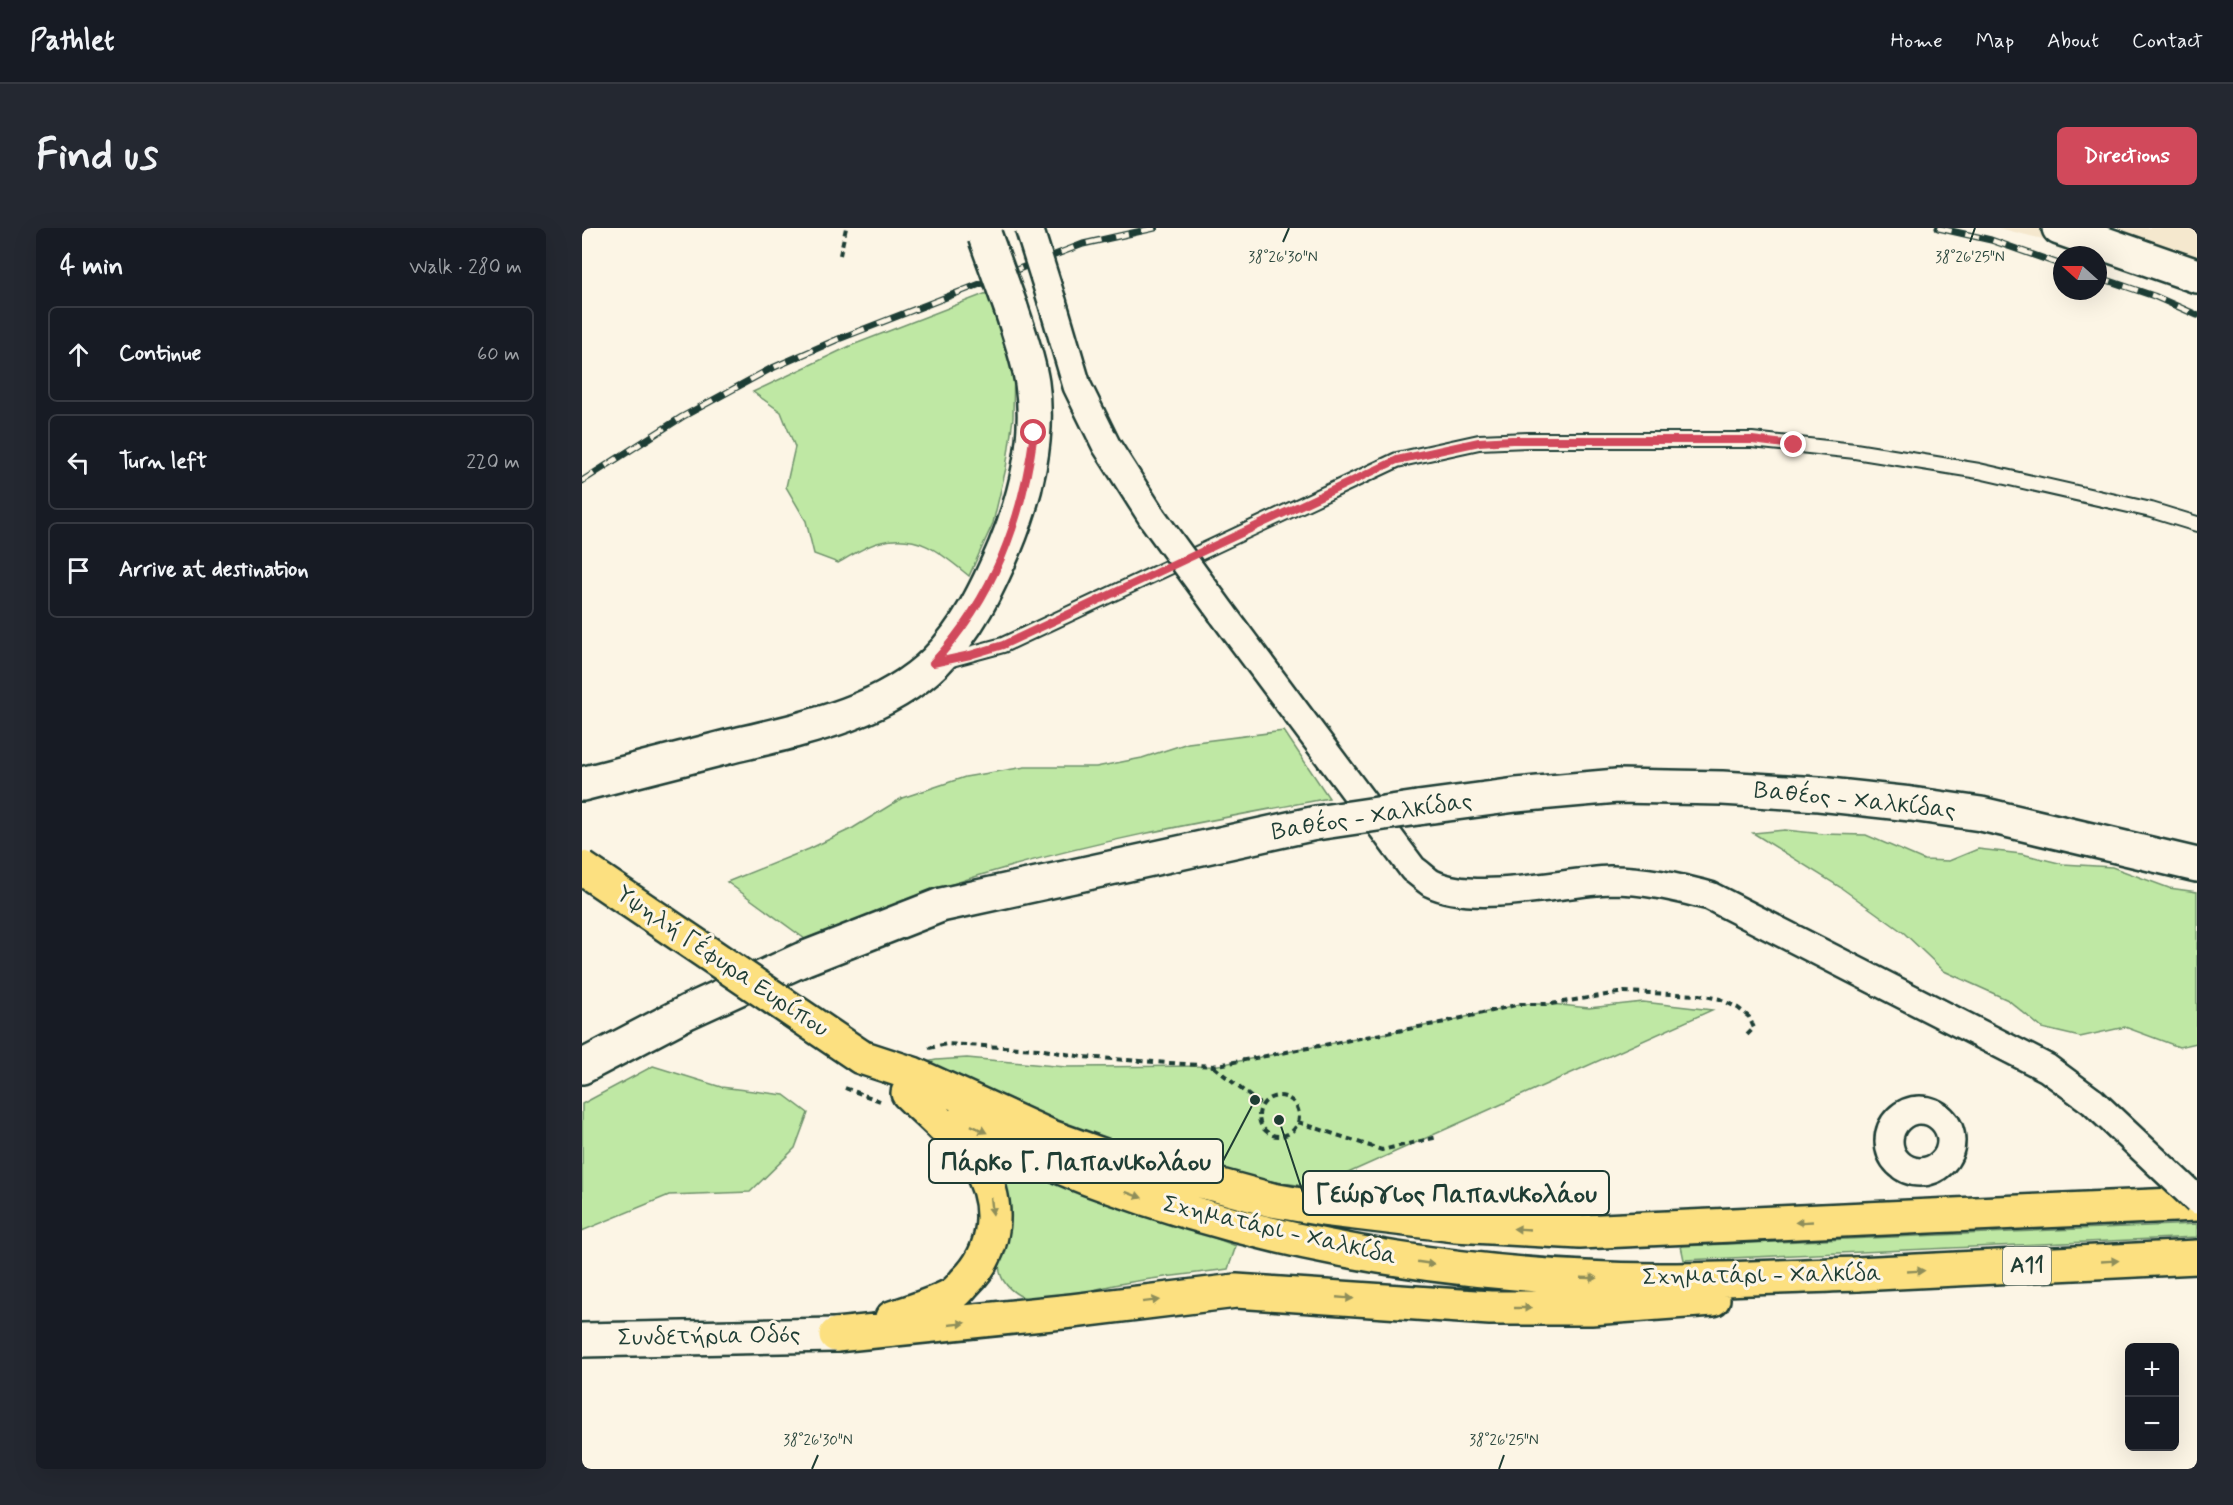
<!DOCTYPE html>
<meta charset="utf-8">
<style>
:root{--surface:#171b24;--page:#242831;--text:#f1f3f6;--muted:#9ea1a6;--line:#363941;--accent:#d1495b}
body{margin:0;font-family:Mynerve,sans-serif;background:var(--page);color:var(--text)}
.controls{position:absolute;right:18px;bottom:18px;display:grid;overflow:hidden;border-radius:9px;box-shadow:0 6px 24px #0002}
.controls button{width:54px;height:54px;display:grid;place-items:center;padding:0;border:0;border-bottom:2px solid var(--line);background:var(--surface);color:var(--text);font:30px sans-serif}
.compass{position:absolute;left:1471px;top:18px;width:54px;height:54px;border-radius:50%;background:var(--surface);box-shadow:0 6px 24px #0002;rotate:291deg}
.stop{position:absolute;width:18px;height:18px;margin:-14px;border:4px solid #d1495b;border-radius:50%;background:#fff}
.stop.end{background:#d1495b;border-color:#fff;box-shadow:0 2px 6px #0008}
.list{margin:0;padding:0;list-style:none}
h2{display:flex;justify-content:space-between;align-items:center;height:78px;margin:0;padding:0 24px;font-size:26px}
h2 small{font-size:20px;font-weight:400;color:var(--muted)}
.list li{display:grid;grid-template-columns:39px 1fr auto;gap:18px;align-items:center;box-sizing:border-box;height:96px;margin:0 12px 12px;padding:0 12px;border:2px solid var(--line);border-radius:9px}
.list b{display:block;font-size:22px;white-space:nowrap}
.list em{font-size:20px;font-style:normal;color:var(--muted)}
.icon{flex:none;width:33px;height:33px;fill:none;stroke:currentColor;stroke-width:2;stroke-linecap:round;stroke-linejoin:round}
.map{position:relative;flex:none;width:1615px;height:1241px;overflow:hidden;border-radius:9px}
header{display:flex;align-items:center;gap:36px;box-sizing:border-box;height:84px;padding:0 30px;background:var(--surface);border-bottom:2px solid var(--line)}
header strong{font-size:28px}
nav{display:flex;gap:33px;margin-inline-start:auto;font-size:21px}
.intro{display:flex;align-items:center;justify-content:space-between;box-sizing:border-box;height:144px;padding:0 36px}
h1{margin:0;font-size:42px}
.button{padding:15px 27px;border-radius:9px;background:var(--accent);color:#fff;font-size:21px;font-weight:700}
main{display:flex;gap:36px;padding:0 36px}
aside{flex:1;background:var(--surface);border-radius:9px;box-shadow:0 6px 24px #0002}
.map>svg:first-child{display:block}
</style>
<header>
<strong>Pathlet</strong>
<nav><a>Home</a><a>Map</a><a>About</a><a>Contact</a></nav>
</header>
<div class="intro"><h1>Find us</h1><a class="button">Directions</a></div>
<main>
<aside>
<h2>4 min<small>Walk · 280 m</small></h2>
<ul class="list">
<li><svg class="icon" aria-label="ahead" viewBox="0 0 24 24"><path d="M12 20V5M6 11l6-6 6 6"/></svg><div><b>Continue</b></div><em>60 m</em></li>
<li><svg class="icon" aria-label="left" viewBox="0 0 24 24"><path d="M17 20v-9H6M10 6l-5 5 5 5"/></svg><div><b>Turn left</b></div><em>220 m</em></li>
<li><svg class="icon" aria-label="arrive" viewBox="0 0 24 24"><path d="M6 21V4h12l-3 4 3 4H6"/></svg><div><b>Arrive at destination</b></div></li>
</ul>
</aside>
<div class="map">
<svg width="1615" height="1241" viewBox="0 0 1615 1241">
<rect width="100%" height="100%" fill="#fcf5e5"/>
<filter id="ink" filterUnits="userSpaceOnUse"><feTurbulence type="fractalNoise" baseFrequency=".0167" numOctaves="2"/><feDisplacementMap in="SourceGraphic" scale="12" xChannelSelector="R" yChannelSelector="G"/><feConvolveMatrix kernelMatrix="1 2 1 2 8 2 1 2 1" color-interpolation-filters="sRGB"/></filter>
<g filter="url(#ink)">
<path fill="#f5e8ce" d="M 1417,0 L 1615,0 L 1615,64 L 1574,40 Z"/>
<path fill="#bfe8a4" stroke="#6f926c" stroke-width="1.5" d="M 410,63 L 432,137 L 431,190 L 424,240 L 411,295 L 387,348 C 359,325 337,305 299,314 C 284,317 269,328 256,335 L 232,326 L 224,293 L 204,259 L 213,219 L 199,184 L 171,164 L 268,118 Z
M 702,503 L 747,570 C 636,591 525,610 416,642 C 351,660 287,688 223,711 L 145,654 L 227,621 L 271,600 L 320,570 L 383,549 L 443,539 L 514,539 L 560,530 L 606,515 Z
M 1203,602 L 1241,606 L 1284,607 L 1342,632 L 1367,633 L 1396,621 L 1440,626 L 1481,636 L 1530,639 L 1587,660 L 1615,664 L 1615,815 L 1597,819 L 1543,799 L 1498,809 L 1460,800 L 1426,772 L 1362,743 L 1322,705 L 1258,659 L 1171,605 Z
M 1061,774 L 1130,782 L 746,954 L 722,958 L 688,953 L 582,929 L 491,904 L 335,836 L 354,832 L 385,830 L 484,839 L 631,838 L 863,794 L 938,776 L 969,776 L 1007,780 Z
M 71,838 L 139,859 L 202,867 L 226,885 L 213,920 L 168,964 L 87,967 L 0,1003 L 0,876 Z
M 414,922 L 533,972 L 654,1018 L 646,1041 C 610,1046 573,1049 537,1056 C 514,1060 467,1077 446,1071 C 433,1067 421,1057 418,1044 C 414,1022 424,1001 426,980 C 428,961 419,940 414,922 Z
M 1615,996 L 1615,1009 L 1102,1032 L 1099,1018 Z"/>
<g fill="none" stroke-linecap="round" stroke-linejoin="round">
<g stroke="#1f3d34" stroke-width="18">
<path id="lane" d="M 362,433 L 421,417 L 815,232 L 897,214 L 946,212 L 1170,212 L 1273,223 L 1397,243 L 1569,282 L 1615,296"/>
</g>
<g stroke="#1f3d34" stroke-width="32">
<path id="street" d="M 470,73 L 495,158 L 524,217 L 570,289
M 640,385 L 831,641 C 837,645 843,651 849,655 C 893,677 979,654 1028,652 C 1064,652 1093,659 1128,668 L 1465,840 L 1511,874
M1307 913a31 31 0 1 1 62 0a31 31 0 1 1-62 0Z"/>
</g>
<g stroke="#1f3d34" stroke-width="38">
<path id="secondary" d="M 1477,0 L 1615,48
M 0,556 C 48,544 97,531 145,519 C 216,502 299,487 353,434 C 386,401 405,361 423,319 C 444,269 458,209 450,155 C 446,129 437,105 429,80
M 836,580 L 934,567 L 1035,558 L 1140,560 L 1237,566 L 1329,576 L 1399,586 L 1615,637
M 0,839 L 105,784 L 221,731 L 359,677 L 734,595
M 0,1112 L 254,1107"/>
</g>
<g stroke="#1f3d34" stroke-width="38">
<path id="primary" d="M 279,829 L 331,846 L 469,909 L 525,929 L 576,944 L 635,957 L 690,972 L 741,981 L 873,997 L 998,1004 L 1615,976
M 380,893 C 426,915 472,938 519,955 C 674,1012 839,1042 1003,1050 C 1093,1055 1185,1049 1275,1046
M 310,1090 C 331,1083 351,1077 370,1067 C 375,1064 379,1059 383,1054 C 415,1023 420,976 396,937 C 381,914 346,885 326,865
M 254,1107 L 490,1083 L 654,1063 L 908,1080 L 1009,1080 L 1131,1071"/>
</g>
<g stroke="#1f3d34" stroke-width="38">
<path id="highway" d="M 1275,1046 L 1615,1029"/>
</g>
<path stroke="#1f3d34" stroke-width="4" stroke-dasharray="6 4.5" stroke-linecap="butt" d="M 258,27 L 264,0
M 347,820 L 365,816 L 456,821 L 501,829 L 631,838 L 863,794 L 938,776 L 969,776 L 1042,764 L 1117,767 L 1138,771 L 1156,780 L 1167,789 L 1172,800 L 1164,808
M 632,839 L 680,878
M 263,860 L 298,873
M677 888a20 20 0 1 1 40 0a20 20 0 1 1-40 0Z
M 716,894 L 800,922 L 856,909"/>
<use href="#lane" stroke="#fcf5e5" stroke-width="14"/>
<use href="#street" stroke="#fcf5e5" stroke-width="27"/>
<use href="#secondary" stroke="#fcf5e5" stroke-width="33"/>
<use href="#primary" stroke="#fce080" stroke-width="33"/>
<use href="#highway" stroke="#fce080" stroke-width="33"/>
<g stroke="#1f3d34" stroke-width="7">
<path id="rail" d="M 1356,0 L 1409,12 L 1480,37
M 1516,49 L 1572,68 L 1615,87
M 0,253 L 100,189 L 188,141 L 254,112 L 501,16 L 573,0"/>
</g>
<use href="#rail" stroke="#fcf5e5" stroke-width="4.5" stroke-dasharray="14" stroke-linecap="butt"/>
<g stroke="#1f3d34" stroke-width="32" stroke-linecap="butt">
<path id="street-bridge" d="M 447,0 L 470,73
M 570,289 L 640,385
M 1511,874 L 1615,972"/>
</g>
<g stroke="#1f3d34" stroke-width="38" stroke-linecap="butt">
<path id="secondary-bridge" d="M 403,8 L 429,80
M 734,595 L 836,580"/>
</g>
<g stroke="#1f3d34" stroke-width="38" stroke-linecap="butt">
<path id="primary-bridge" d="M 0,640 L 279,829"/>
</g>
<use href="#street-bridge" stroke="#fcf5e5" stroke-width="27"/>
<use href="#secondary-bridge" stroke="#fcf5e5" stroke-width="33"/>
<use href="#primary-bridge" stroke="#fce080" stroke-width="33"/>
</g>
<defs><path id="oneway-solid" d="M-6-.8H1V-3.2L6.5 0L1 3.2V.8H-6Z" transform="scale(1.5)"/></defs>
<g fill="#8e8e5a">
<use href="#oneway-solid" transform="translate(397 901) rotate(26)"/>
<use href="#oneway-solid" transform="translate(552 967) rotate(20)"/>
<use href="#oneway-solid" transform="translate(410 978) rotate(84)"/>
<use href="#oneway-solid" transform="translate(1222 994) rotate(177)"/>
<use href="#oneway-solid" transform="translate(940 1001) rotate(-177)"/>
<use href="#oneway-solid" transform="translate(1528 1033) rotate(-3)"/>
<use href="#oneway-solid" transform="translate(844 1035) rotate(8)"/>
<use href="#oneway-solid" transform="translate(1334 1043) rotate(-3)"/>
<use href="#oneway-solid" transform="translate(1007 1050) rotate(2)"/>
<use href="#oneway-solid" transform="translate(763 1070) rotate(5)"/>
<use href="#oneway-solid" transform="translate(569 1073) rotate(-7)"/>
<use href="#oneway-solid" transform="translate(941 1080)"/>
<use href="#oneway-solid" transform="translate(375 1096) rotate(-6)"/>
</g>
</g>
<g fill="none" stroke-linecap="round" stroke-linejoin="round" filter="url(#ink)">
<path stroke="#d1495b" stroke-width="8" d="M 452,205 C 440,293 412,369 351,435 L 388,427 L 421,417 L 815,232 L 897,214 L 930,212 L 1170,212 L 1212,217"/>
</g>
<path fill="none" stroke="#1f3d34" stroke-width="2" d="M 701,14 L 707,0M 1388,14 L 1393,0M 230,1241 L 236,1227M 917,1241 L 922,1227"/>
<g text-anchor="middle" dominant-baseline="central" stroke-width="6" stroke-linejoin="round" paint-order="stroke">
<rect fill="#fcf5e5" stroke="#617469" stroke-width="1.5" x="1421" y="1019" width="48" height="38" rx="4.5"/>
<g font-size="22" font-weight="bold" fill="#1f3d34">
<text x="1445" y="1038">Α11</text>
</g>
<g font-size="24" fill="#1f3d34" stroke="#fcf5e5">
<text transform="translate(1273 573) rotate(6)">Βαθέος - Χαλκίδας</text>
<text transform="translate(790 589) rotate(-9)">Βαθέος - Χαλκίδας</text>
<text transform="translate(140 734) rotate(34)">Υψηλή Γέφυρα Ευρίπου</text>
<text transform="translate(698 1003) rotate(13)">Σχηματάρι - Χαλκίδα</text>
<text transform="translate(1180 1048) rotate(-1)">Σχηματάρι - Χαλκίδα</text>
<text transform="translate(127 1109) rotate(-1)">Συνδετήρια Οδός</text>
</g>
</g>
<g font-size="15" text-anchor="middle" fill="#1f3d34" stroke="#fcf5e5" stroke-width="6" stroke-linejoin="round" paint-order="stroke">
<text x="701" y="34">38°26'30"N</text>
<text x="1388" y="34">38°26'25"N</text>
<text x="236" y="1217">38°26'30"N</text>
<text x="922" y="1217">38°26'25"N</text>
</g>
<path fill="none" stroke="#1f3d34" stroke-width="2" d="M673 872L641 933M697 892L721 965"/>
<g fill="#1f3d34" stroke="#fcf5e5" stroke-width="2">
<circle cx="673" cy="872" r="6"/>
<circle cx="697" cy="892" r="6"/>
</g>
<g fill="#fcf5e5" stroke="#1f3d34" stroke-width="2">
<rect x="347" y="911" width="294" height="44" rx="6"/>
<rect x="721" y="943" width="306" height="44" rx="6"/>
</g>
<g font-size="26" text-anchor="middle" font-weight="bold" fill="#1f3d34">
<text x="494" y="942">Πάρκο Γ. Παπανικολάου</text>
<text x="874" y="974">Γεώργιος Παπανικολάου</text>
</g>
</svg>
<div class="controls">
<button>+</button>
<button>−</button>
</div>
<svg class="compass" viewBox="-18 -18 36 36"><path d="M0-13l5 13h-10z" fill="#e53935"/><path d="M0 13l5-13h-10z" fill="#9ea1a6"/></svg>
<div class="stop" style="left:452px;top:205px"></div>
<div class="stop end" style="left:1212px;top:217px"></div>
</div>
</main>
